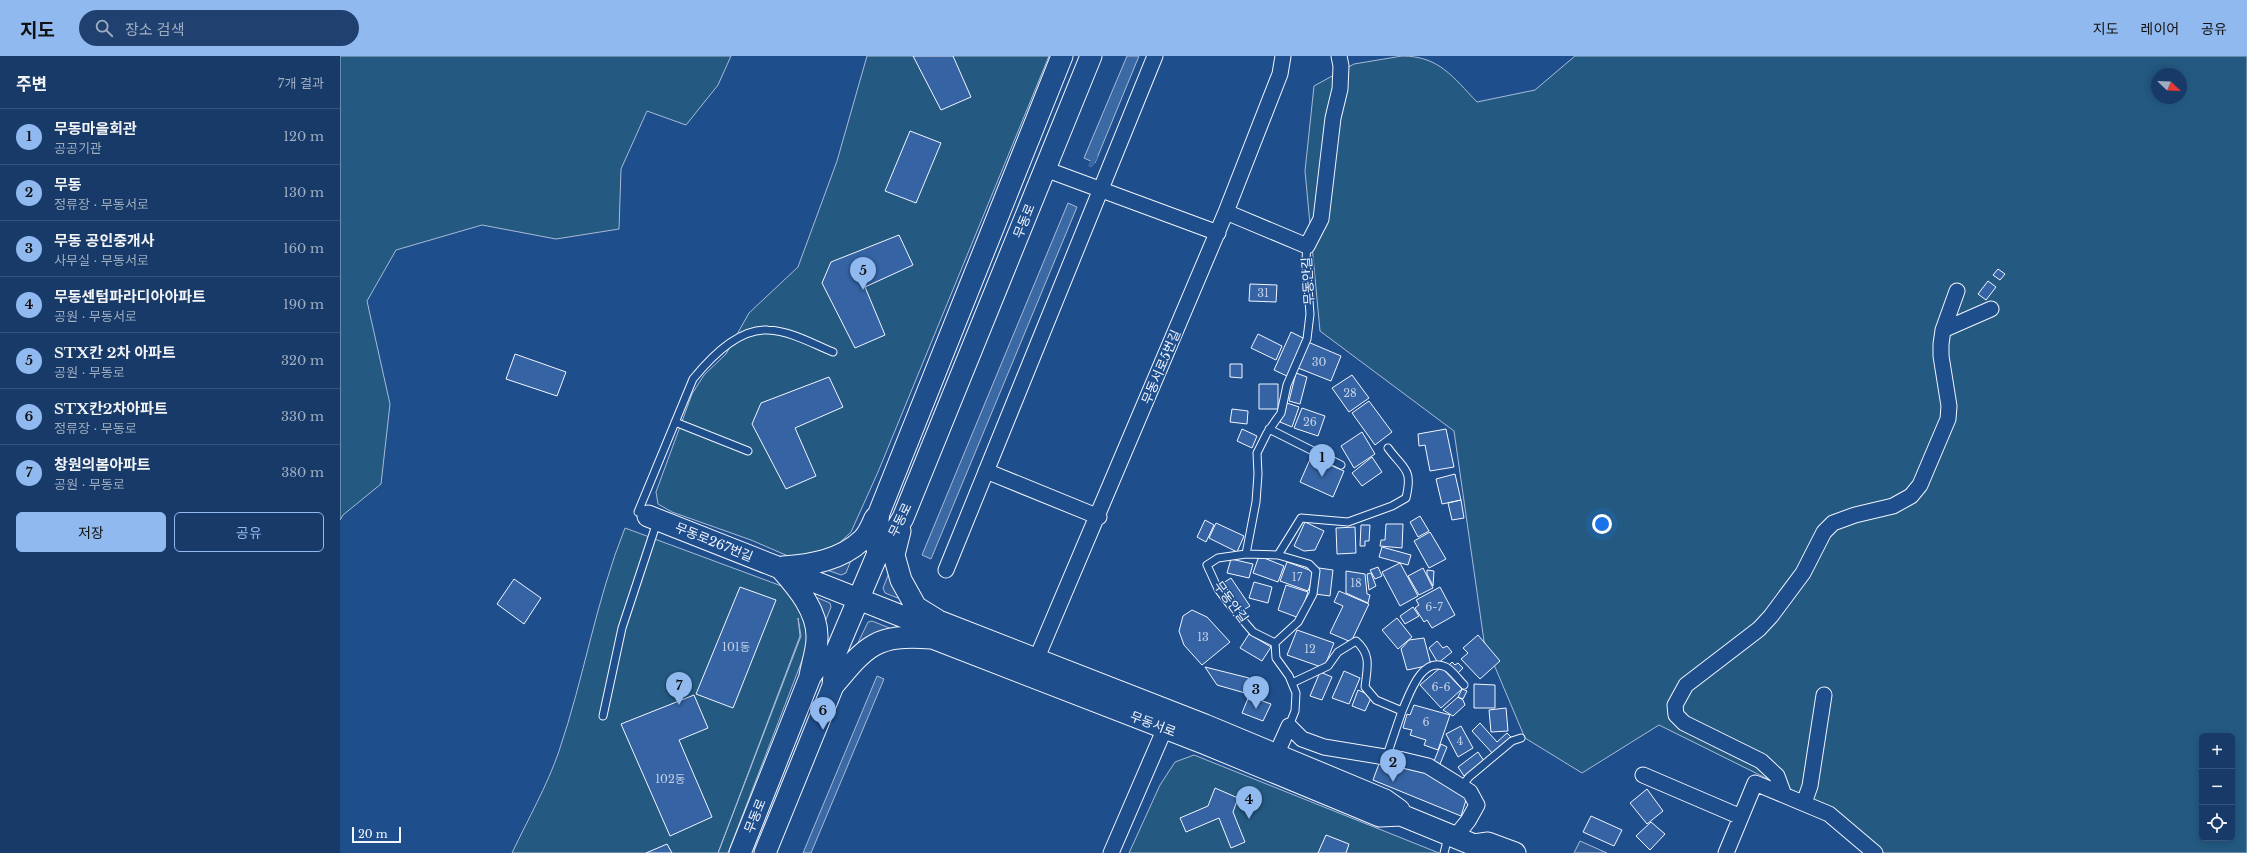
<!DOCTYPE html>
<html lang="ko">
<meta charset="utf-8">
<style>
:root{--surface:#173a69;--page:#20416f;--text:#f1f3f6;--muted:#9eadc0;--line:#36547d;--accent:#90b9f0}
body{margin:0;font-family:"Libre Baskerville","Noto Sans KR",serif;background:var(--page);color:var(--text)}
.controls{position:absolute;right:12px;bottom:12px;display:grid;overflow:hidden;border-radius:6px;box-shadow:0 2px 10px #0003}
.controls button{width:36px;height:36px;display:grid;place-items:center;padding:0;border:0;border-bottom:1px solid var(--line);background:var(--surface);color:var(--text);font:20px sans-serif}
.compass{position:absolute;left:1811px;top:12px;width:36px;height:36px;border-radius:50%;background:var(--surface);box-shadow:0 2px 10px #0003;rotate:113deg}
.scale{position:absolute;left:12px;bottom:10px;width:49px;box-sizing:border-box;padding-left:4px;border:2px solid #f2f6ff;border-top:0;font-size:11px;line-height:14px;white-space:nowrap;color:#f2f6ff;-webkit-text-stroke:3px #1f4e8c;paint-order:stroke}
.you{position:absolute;left:1262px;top:468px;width:14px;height:14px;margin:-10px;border:3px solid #fff;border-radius:50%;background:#1a73e8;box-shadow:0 0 0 6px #1a73e833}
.badge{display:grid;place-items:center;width:26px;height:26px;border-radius:50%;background:var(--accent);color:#111;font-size:13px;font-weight:700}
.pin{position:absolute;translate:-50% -33px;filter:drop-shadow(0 1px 2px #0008)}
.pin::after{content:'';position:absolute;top:21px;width:14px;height:12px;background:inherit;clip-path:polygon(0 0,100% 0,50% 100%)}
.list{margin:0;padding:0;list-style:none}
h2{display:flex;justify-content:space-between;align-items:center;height:52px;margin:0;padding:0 16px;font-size:17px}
h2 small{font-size:13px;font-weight:400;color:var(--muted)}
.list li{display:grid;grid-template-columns:26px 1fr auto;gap:12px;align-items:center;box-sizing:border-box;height:56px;padding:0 16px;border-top:1px solid var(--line)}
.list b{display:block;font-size:15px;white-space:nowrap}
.list p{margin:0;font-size:13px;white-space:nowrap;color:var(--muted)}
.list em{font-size:13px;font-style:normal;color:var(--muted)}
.actions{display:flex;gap:8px;padding:12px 16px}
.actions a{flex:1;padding:9px 0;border:1px solid var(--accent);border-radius:6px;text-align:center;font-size:14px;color:var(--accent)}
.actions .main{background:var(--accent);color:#111}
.icon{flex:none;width:22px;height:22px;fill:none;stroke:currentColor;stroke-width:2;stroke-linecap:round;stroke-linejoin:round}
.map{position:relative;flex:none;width:1907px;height:797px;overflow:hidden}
header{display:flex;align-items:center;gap:24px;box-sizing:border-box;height:56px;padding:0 20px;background:var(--accent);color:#111}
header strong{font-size:19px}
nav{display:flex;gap:22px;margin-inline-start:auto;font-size:14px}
.search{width:280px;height:36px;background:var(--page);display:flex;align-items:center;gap:10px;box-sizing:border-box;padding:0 14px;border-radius:22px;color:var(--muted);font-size:15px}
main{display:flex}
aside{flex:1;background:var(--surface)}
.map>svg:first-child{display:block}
</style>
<header>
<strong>지도</strong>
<div class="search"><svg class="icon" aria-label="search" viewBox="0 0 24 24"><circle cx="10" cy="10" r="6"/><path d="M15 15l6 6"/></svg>장소 검색</div>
<nav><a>지도</a><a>레이어</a><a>공유</a></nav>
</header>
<main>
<aside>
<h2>주변<small>7개 결과</small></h2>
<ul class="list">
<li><span class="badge">1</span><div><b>무동마을회관</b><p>공공기관</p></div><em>120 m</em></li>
<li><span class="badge">2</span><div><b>무동</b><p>정류장 · 무동서로</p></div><em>130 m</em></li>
<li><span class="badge">3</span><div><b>무동 공인중개사</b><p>사무실 · 무동서로</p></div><em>160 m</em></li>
<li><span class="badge">4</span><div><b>무동센텀파라디아아파트</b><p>공원 · 무동서로</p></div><em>190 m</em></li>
<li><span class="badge">5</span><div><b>STX칸 2차 아파트</b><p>공원 · 무동로</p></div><em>320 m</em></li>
<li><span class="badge">6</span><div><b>STX칸2차아파트</b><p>정류장 · 무동로</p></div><em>330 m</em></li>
<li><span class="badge">7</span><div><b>창원의봄아파트</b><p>공원 · 무동로</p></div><em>380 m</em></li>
</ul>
<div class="actions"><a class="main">저장</a><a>공유</a></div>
</aside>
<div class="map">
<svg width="1907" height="797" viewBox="0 0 1907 797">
<rect width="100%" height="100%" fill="#1f4e8c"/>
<path fill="#245a82" stroke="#a8bbd7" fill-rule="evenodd" d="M 0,0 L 391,0 L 378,29 L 346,69 L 307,55 L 281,113 L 279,173 L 216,183 L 142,169 L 56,194 L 27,245 L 50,348 L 41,428 L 3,459 L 0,464 Z
M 527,0 L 709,0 L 538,416 L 511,476 L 492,494 L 469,501 L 448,500 L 411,484 L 332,456 L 318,448 L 316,436 L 352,338 L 364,319 L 386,298 L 409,257 L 458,211 L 497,105 Z
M 1062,0 C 1099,0 1113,21 1137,46 L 1195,34 L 1235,0 L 1907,0 L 1907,797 L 1544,797 L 1448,733 L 1319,669 L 1242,717 L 1185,682 L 1144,585 L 1114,375 L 980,275 L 965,115 L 974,30 L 1014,8 ZM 1817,18 L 1841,18 L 1841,42 L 1817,42 ZM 1862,680 L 1892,680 L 1892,782 L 1862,782 Z
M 285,472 L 447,532 L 466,559 L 468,589 L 388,797 L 172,797 C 187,765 208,728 219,695 C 244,622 256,544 285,472 Z
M 854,699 L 1099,797 L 789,797 L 820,729 L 835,706 Z"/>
<path fill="#305b95" stroke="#a8bbd7" d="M 515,494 L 506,517 L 501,519 L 476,510 Z
M 553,507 L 568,546 L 545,537 L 543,532 Z
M 466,537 L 490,547 L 491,551 L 481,576 Z
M 532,565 L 557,575 L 517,589 L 528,566 Z
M 1240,785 L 1267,797 L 1234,797 Z"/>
<path fill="#3b69a3" stroke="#a8bbd7" d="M 787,0 L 799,0 L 755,107 L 744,102 Z
M 728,147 L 737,151 L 591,503 L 582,499 Z
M 458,562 L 461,580 L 378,797 L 460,580 Z
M 537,620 L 544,623 L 471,797 L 463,797 Z"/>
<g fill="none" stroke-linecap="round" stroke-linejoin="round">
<path stroke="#3b69a3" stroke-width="5" d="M 751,109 L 755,101"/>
</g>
<path fill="#3563a3" stroke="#f2f6ff" d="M 573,0 L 613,0 L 631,41 L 601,54 Z
M 570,75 L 601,87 L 576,147 L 545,135 Z
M 559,179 L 573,209 L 525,231 L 545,279 L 515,292 L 482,227 L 491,206 Z
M 1658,213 L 1665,218 L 1660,224 L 1653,219 Z
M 1648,225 L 1656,231 L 1646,244 L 1638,238 Z
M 910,228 L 937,229 L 936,246 L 909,245 Z
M 951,276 L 965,283 L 949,321 L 934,314 Z
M 918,278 L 942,290 L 936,304 L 911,292 Z
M 968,286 L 1001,300 L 991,325 L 958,312 Z
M 175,298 L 226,316 L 217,340 L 166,323 Z
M 890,308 L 902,308 L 902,322 L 890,321 Z
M 956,317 L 967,321 L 960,348 L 949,345 Z
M 1012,319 L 1029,342 L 1009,356 L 992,332 Z
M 489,321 L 503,351 L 455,372 L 476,420 L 446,433 L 412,368 L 421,347 Z
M 919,328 L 938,328 L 938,353 L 919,353 Z
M 1029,345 L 1052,376 L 1035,389 L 1012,357 Z
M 947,347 L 959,351 L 952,371 L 940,366 Z
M 962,352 L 985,360 L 978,380 L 954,372 Z
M 892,353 L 908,355 L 907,368 L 890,366 Z
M 902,373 L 917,380 L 912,392 L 897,385 Z
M 1106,373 L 1114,411 L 1090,415 L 1085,389 L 1079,390 L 1078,378 Z
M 1022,376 L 1035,398 L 1014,412 L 1001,390 Z
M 971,401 L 1004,415 L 993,441 L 960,426 Z
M 1032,401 L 1042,416 L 1022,430 L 1012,417 Z
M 1115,418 L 1121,444 L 1102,448 L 1096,423 Z
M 1121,444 L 1124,462 L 1112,464 L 1108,447 Z
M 1080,460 L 1089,475 L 1078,481 L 1070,466 Z
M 865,464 L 874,469 L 866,486 L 857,481 Z
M 965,466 L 984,475 L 975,494 L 964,495 L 954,490 Z
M 876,467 L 904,480 L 897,496 L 869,482 Z
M 1046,468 L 1063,468 L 1062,492 L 1040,490 L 1041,484 L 1045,484 Z
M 1021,469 L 1030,469 L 1029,485 L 1025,485 L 1025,490 L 1020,490 Z
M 1015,471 L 1016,497 L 997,498 L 996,472 Z
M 1090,476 L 1106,503 L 1089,512 L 1074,485 Z
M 1042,491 L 1071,499 L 1068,509 L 1039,501 Z
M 919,500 L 944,510 L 938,526 L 913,517 Z
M 891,503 L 913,508 L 909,522 L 887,517 Z
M 947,506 L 975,516 L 968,535 L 940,525 Z
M 1060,507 L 1078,540 L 1060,550 L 1042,516 Z
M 1038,511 L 1042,520 L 1035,523 L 1030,514 Z
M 979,512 L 993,514 L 990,540 L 975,538 Z
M 1083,512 L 1093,532 L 1079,539 L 1068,520 Z
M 1087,514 L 1094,515 L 1093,530 L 1087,518 Z
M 1006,515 L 1025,518 L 1027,538 L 1030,539 L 1028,547 L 1006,537 Z
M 1031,517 L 1036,530 L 1029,534 L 1027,518 Z
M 891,522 L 910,550 L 902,555 L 883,527 Z
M 174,523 L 201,542 L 184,568 L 157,548 Z
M 914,526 L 932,531 L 928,547 L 909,542 Z
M 946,529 L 968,536 L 959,562 L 938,554 Z
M 400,531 L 436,544 L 393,652 L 356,638 Z
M 1100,531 L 1115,559 L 1092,572 L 1087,564 L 1084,566 L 1075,552 L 1079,549 L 1076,544 Z
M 999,535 L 1029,548 L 1011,586 L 990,577 L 1003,550 L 994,546 Z
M 1073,551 L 1079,560 L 1065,568 L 1060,560 Z
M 852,554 L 867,561 L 890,586 L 862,609 L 844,589 L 839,575 L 843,560 Z
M 1057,562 L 1072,581 L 1058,593 L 1042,574 Z
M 957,574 L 994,587 L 984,612 L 947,599 Z
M 909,578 L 931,591 L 922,605 L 900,592 Z
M 1138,579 L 1160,605 L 1140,623 L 1121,603 L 1128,597 L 1123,592 Z
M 1084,582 L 1091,609 L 1067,614 L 1061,593 L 1069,584 Z
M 1097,585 L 1103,592 L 1107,590 L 1112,596 L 1098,607 L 1089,592 Z
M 1112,606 L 1115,609 L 1118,607 L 1123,612 L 1116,619 L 1108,610 Z
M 865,611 L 909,622 L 905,637 L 877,629 Z
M 1101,611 L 1122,633 L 1101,652 L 1080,629 Z
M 1004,615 L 1020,622 L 1009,648 L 992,642 Z
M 980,616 L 992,621 L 982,644 L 970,640 Z
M 1134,628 L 1155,629 L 1155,652 L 1134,652 Z
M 1122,633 L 1127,635 L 1123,643 L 1118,641 Z
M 1018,634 L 1032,640 L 1025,655 L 1012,650 Z
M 354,639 L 368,672 L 339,684 L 372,761 L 330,780 L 281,668 Z
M 909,640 L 931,648 L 923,665 L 902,657 Z
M 1118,641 L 1123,644 L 1125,649 L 1113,660 L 1103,654 Z
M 1074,649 L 1110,659 L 1098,694 L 1084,689 L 1086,684 L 1070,679 L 1072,674 L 1063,672 L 1067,658 L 1070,659 Z
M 1166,652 L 1168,675 L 1151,676 L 1149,654 Z
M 1140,667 L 1157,686 L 1167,677 L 1173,683 L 1154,699 L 1132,675 Z
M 1121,670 L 1133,692 L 1118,701 L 1106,678 Z
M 1101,688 L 1107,691 L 1100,708 L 1094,705 Z
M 1138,696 L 1144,705 L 1124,720 L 1118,711 Z
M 1040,705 L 1082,713 L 1123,735 L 1126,744 L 1121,760 L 1033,724 Z
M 875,732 L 898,742 L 893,756 L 905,786 L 891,792 L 879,762 L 846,776 L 840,762 L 868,750 Z
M 1307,733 L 1323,755 L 1307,768 L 1290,747 Z
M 1251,760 L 1282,774 L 1274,790 L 1243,776 Z
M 1311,766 L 1325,778 L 1310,794 L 1296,780 Z
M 986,779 L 1009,788 L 1006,797 L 978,797 Z
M 327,788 L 332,797 L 306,797 Z"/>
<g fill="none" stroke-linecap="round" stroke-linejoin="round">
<g stroke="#f2f6ff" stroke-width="9">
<path id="lane" d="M 335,366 L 408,395
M 929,373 L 1001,409
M 298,456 L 353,323 C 370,302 398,272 428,274 C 451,275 473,288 493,296
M 906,498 L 938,499 L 969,508 L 976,515 L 973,538 L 958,566 L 935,587 L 913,576 L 890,549 L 878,533 L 867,509 L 878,502 L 906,498 L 916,446 L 918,418 L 917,397 L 927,377 L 941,357 L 947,329 L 967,283 L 970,258 L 966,203 L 967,190
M 938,499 L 961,462 L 1008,466 L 1052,450 L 1066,442 C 1073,412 1064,414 1048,392
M 935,587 L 936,602 L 949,620 L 956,637 L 955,655 L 949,670
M 952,627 L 988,610 L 998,596 L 1016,585 C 1032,599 1027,612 1025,631 L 1036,644 L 1062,655 L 1046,702
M 1062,655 C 1069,640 1081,599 1106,611 C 1112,614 1119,624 1124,629
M 263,660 L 282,572 L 317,466
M 1122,730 L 1129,721 L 1172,685 L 1181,682
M 1104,797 L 1108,781"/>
</g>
<g stroke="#f2f6ff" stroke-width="17">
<path id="street" d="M 705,113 L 878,177
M 886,156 L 967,190 L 981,163 L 993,62 L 1000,33 L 1001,10 L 999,0
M 1603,274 L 1651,253
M 646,415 L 759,461
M 606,514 L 815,0
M 693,611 L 886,156 L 940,18 L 943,0
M 936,699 L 949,670 L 962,683 L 984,691 L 1063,704 L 1088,710 L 1130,736 L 1137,749 L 1128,765 L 1115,781
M 1303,719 L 1401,761
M 1444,739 L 1437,720 L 1421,705 L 1344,667 L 1336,659 L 1335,649 L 1346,629 L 1419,573 L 1431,560 L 1463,517 L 1484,476 L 1493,467 L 1515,459 L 1553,450 L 1571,440 L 1580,429 L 1608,363 L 1609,350 L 1601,300 L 1601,288 L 1603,274 L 1617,235
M 1464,747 L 1470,730 L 1484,639
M 771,797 L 825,672
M 1386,797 L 1415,727 L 1489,758 L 1535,797"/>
</g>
<g stroke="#f2f6ff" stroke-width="23">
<path id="secondary" d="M 308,460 L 569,563 L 581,562 L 601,566 L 865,669 L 1045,744 L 1059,754 L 1061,759 L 1134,789 L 1139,797
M 560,475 L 554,499 L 561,524 L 576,551 L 597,564
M 538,497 L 535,484 L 539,457 L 722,0
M 443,511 C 471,509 501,504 522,484 C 528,479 532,469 535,462
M 442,514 C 458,532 478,556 477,582 C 477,594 472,608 470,620
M 569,563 L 575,572 L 595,583 L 866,688 L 1040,760 L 1061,759
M 493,630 C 527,589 536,578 591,582
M 1134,789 L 1148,787 L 1175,797
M 400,797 L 470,621 L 476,612 L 496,596
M 425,797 L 493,630 L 496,596 L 538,497 L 546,490 L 563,462 L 751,0"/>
</g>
<use href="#lane" stroke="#1f4e8c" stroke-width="7"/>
<use href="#street" stroke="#1f4e8c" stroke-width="15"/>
<use href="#secondary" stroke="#1f4e8c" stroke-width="21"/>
</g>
<g text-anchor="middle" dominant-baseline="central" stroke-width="3" stroke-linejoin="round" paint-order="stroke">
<g font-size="11" fill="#c3d1e8">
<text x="923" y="237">31</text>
<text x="979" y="306">30</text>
<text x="1010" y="337">28</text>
<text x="970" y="366">26</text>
<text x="957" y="521">17</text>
<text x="1016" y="527">18</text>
<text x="1094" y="551">6-7</text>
<text x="863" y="581">13</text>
<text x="396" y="591">101동</text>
<text x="970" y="593">12</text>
<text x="1101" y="631">6-6</text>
<text x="1086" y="666">6</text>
<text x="1120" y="685">4</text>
<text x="330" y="723">102동</text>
</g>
<g font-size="13" fill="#f2f6ff" stroke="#1f4e8c">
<text transform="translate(684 165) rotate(-68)">무동로</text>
<text transform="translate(968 225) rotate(-93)">무동안길</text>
<text transform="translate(821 311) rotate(-67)">무동서로5번길</text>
<text transform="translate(560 464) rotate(-64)">무동로</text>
<text transform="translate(374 486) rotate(22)">무동로267번길</text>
<text transform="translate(891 546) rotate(54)">무동안길</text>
<text transform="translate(813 668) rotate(21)">무동서로</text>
<text transform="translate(415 760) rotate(-68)">무동로</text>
</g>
</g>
</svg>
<div class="controls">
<button>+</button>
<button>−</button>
<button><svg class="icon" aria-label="locate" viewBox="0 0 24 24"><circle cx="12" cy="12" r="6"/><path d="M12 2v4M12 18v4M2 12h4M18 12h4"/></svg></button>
</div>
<svg class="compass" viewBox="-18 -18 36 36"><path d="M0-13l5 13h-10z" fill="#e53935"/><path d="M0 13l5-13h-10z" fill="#9eadc0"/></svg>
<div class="scale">20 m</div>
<div class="you"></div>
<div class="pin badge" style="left:982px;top:421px">1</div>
<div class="pin badge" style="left:1053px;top:726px">2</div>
<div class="pin badge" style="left:916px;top:653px">3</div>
<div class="pin badge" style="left:909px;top:763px">4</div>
<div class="pin badge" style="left:523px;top:234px">5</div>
<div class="pin badge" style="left:483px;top:674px">6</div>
<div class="pin badge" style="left:339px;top:649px">7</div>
</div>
</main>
